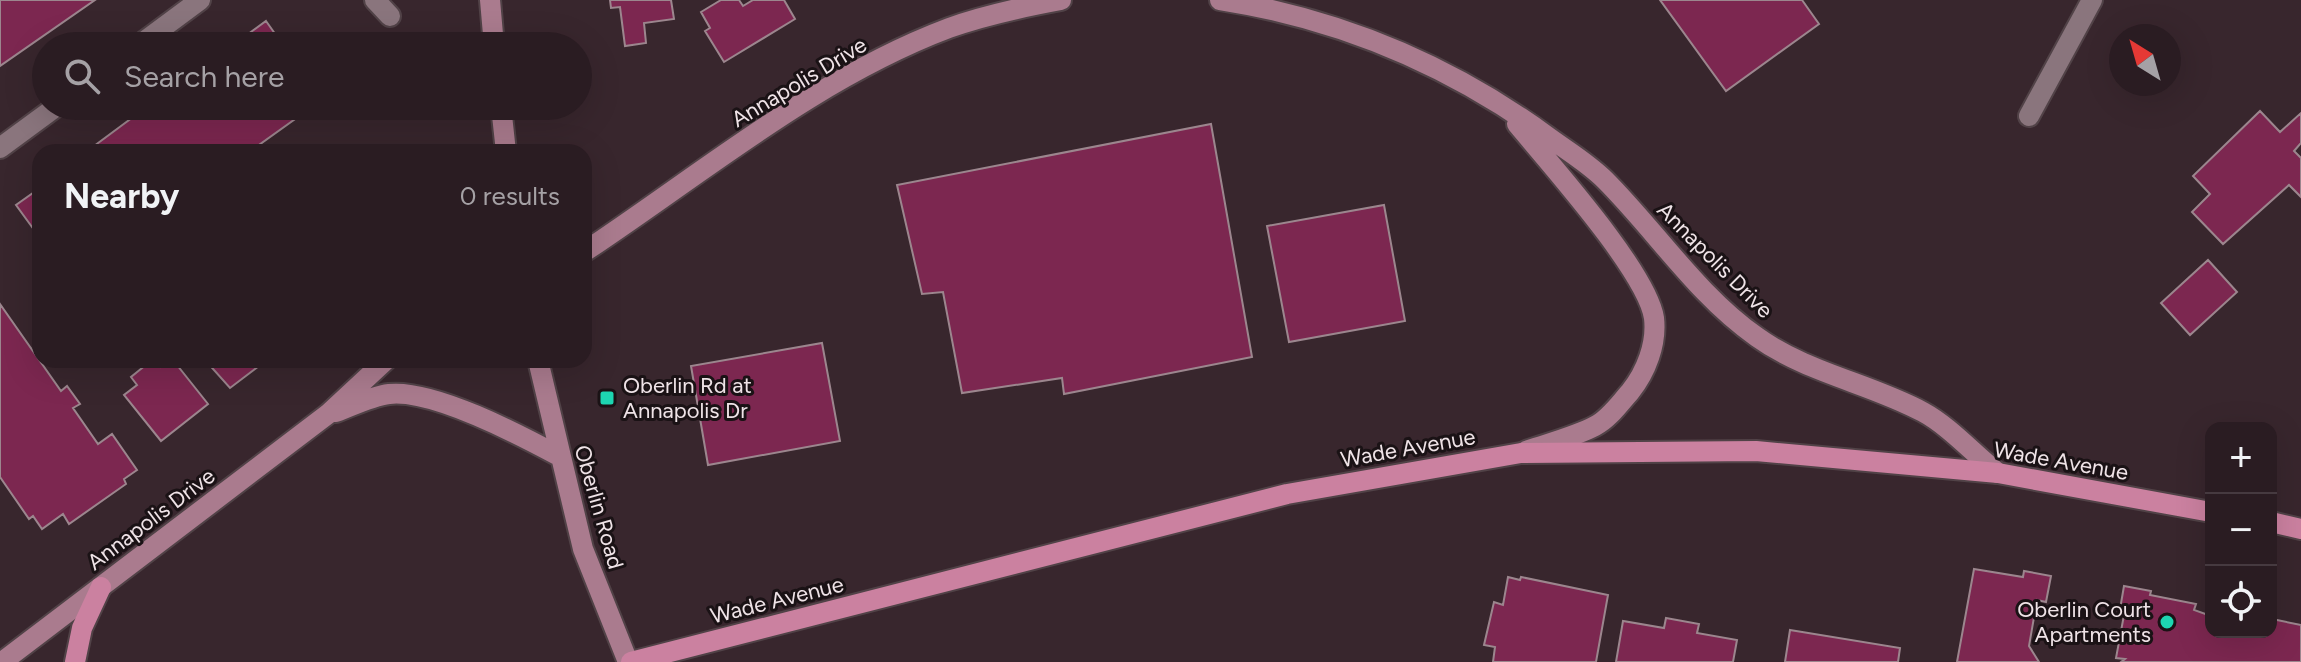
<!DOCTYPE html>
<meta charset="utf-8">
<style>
:root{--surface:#2a1c22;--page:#32252a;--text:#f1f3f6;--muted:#a5a1a5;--line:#463a40}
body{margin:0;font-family:Figtree,sans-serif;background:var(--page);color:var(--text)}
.controls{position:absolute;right:24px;bottom:24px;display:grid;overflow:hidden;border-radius:16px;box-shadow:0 8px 32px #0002}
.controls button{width:72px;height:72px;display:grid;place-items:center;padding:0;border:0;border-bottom:2px solid var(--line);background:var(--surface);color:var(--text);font:40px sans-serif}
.compass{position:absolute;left:2109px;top:24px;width:72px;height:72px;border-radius:50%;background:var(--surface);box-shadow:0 8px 32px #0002;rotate:323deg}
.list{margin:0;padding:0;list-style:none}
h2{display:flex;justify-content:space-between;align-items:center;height:104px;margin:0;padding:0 32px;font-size:34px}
h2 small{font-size:26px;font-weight:400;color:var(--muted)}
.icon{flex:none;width:44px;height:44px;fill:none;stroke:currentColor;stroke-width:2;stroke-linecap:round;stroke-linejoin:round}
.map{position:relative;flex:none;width:2301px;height:662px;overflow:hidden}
.search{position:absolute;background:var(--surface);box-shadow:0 8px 32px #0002;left:32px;top:32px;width:560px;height:88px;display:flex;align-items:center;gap:20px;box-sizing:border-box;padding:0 28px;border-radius:44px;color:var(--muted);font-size:30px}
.panel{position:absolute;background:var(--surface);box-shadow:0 8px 32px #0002;left:32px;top:144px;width:560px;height:224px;border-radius:24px}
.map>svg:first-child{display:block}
</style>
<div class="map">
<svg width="2301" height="662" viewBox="0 0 2301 662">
<rect width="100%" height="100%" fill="#38262d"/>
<path fill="#7c2750" stroke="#9c868e" stroke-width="2" d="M 0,0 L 95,0 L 0,66 Z
M 610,0 L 671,0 L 674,19 L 644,23 L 646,43 L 625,46 L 620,7 L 611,8 Z
M 721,0 L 739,0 L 743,6 L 753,0 L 784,0 L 795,19 L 724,62 L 705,31 L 710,28 L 701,12 Z
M 1660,0 L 1802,0 L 1819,24 L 1726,91 Z
M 266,21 L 283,45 L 292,38 L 298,46 L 232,46 Z
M 148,106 L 170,106 L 179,118 L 191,110 L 188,106 L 321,106 L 314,111 L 312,107 L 249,152 L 86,152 Z
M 2260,111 L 2280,132 L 2301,113 L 2301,143 L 2294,151 L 2301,158 L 2301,197 L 2289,185 L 2223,244 L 2192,212 L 2210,194 L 2193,176 Z
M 1211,124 L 1252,357 L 1064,394 L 1062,378 L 962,393 L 943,292 L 922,294 L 897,185 Z
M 40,188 L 40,238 L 16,205 Z
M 1384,205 L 1405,321 L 1289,342 L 1267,226 Z
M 2208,260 L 2237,292 L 2190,335 L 2161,303 Z
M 0,304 L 61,391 L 67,386 L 80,404 L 73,408 L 98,444 L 112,434 L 137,470 L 124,479 L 126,484 L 69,524 L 63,514 L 42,529 L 33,516 L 29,519 L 0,477 Z
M 822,343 L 840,441 L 708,465 L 691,366 Z
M 152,360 L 161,367 L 173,360 L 208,404 L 161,441 L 124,395 L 137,385 L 131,377 Z
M 205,360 L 267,360 L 230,388 Z
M 1974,569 L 2023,577 L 2024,571 L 2051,576 L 2046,602 L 2037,600 L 2029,646 L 2039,662 L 1957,662 Z
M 1508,577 L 1520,580 L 1521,577 L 1608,595 L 1596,662 L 1493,662 L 1495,647 L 1484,645 L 1494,602 L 1503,605 Z
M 2124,586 L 2151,591 L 2150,595 L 2196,604 L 2194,610 L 2211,616 L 2211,632 L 2271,632 L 2272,619 L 2301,625 L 2301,662 L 2121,662 L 2125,659 L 2116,658 L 2124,615 L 2119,615 Z
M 1666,618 L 1699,624 L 1697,633 L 1737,640 L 1733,662 L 1616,662 L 1623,621 L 1664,628 Z
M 1790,630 L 1900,648 L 1898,662 L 1785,662 Z"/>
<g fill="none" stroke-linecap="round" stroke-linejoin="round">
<g stroke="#514247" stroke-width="24">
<path id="street" d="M 375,0 L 390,16
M 138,46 L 200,0
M 2029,116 L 2092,0
M 0,148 L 57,106"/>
</g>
<g stroke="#514247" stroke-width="24">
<path id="secondary" d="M 490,0 L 494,46
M 1220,0 C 1340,19 1448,64 1547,136 C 1566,150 1588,163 1605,180 C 1656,231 1698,296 1757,337 C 1807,373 1869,383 1923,412 C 1949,426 1974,454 1998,473
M 501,106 L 506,152
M 1517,124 C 1550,164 1647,272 1654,318 C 1657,344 1646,372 1630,392 C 1620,403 1609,419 1595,426 C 1574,437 1549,443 1526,451
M 584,252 C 702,174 816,78 949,28 C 985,15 1023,7 1061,0
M 538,360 L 583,549 L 628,662
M 336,412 C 352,406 372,396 389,394 C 433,389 520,435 559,456
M 2,662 L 328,414 L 386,360"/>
</g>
<g stroke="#514247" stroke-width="24">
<path id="primary" d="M 2271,522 L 2301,529
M 75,662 L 82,628 L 101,587
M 631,662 L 1287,494 L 1521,453 L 1756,451 L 1998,473 L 2211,512"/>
</g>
<use href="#street" stroke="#8a757d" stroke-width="20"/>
<use href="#secondary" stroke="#aa7b8e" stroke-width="20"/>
<use href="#primary" stroke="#cb81a0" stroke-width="20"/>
</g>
<g fill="#1dd5b1" stroke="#1a1215" stroke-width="3">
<rect x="599" y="390" width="16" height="16" rx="4"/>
<circle cx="2167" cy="622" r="8"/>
</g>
<g text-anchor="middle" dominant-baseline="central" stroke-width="6" stroke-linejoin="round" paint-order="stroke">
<g font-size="22" fill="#efe3e7" stroke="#1a1215">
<text transform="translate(799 82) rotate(-31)">Annapolis Drive</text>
<text transform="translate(1715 260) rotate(45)">Annapolis Drive</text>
<text transform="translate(1408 448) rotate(-10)">Wade Avenue</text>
<text transform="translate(2061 461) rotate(10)">Wade Avenue</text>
<text transform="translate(599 507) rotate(74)">Oberlin Road</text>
<text transform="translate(151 519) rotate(-37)">Annapolis Drive</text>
<text transform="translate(777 600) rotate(-14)">Wade Avenue</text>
</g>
<g font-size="22" fill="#efe3e7" stroke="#1a1215" text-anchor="start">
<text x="623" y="385">Oberlin Rd at<tspan x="623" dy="25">Annapolis Dr</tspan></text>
<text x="2151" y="609" text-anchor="end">Oberlin Court<tspan x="2151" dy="25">Apartments</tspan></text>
</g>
</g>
</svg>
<div class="controls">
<button>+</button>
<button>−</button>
<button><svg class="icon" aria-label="locate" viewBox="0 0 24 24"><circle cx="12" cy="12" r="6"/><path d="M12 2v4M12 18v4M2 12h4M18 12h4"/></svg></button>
</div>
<svg class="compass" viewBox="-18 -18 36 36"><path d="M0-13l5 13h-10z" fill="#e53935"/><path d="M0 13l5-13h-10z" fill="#a5a1a5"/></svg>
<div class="search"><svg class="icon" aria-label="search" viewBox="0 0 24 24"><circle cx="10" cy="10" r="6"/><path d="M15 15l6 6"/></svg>Search here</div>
<section class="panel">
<h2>Nearby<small>0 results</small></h2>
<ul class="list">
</ul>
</section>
</div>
